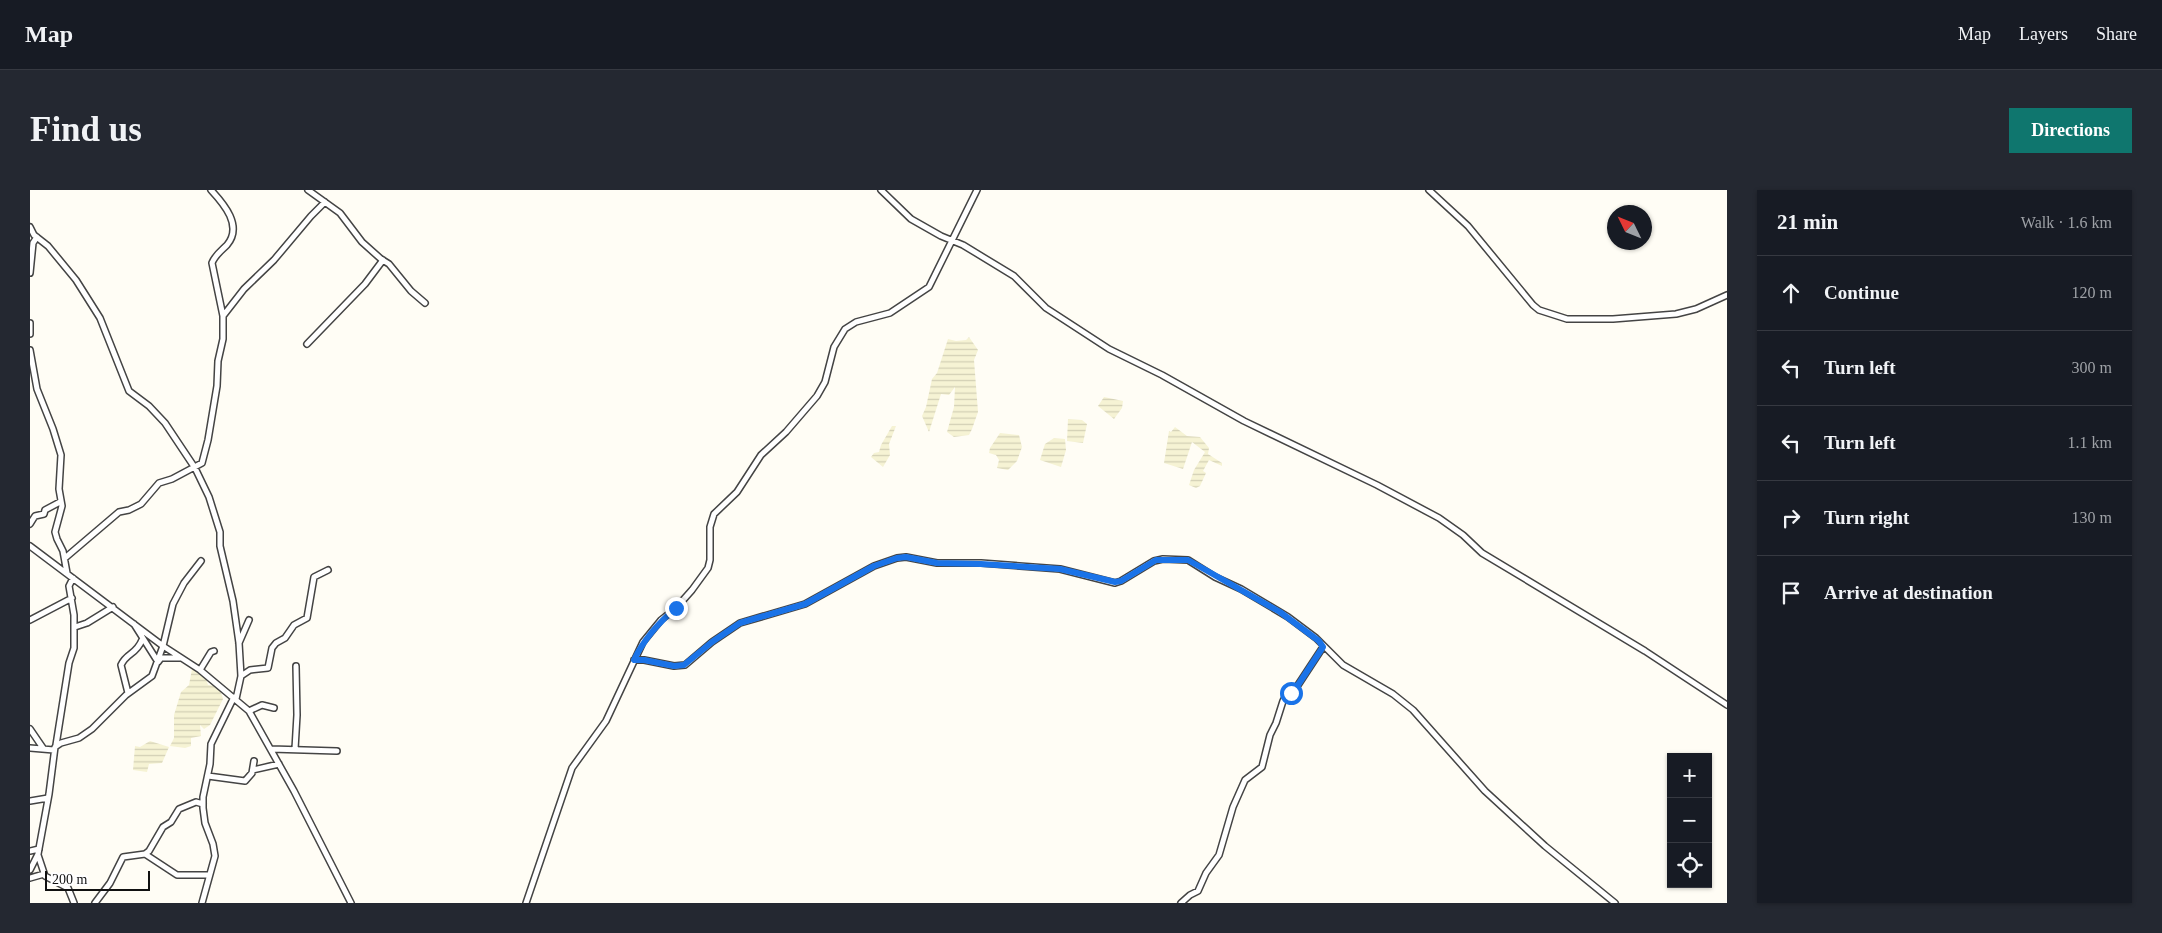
<!DOCTYPE html>
<meta charset="utf-8">
<style>
:root{--surface:#171b24;--page:#242831;--text:#f1f3f6;--muted:#9ea1a6;--line:#363941;--accent:#0f766e}
body{margin:0;font-family:Georgia,serif;background:var(--page);color:var(--text)}
.controls{position:absolute;right:15px;bottom:15px;display:grid;overflow:hidden;border-radius:0px;box-shadow:0 1px 4px #0004}
.controls button{width:45px;height:45px;display:grid;place-items:center;padding:0;border:0;border-bottom:1px solid var(--line);background:var(--surface);color:var(--text);font:25px sans-serif}
.compass{position:absolute;left:1577px;top:15px;width:45px;height:45px;border-radius:50%;background:var(--surface);box-shadow:0 1px 4px #0004;rotate:313deg}
.scale{position:absolute;left:15px;bottom:12px;width:105px;box-sizing:border-box;padding-left:5px;border:2px solid #111;border-top:0;font-size:14px;line-height:18px;white-space:nowrap;color:#111;-webkit-text-stroke:4px #fff;paint-order:stroke}
.stop{position:absolute;width:15px;height:15px;margin:-11px;border:4px solid #1a73e8;border-radius:50%;background:#fff}
.stop.end{background:#1a73e8;border-color:#fff;box-shadow:0 1px 5px #0008}
.list{margin:0;padding:0;list-style:none}
h2{display:flex;justify-content:space-between;align-items:center;height:65px;margin:0;padding:0 20px;font-size:21px}
h2 small{font-size:16px;font-weight:400;color:var(--muted)}
.list li{display:grid;grid-template-columns:32px 1fr auto;gap:15px;align-items:center;box-sizing:border-box;height:75px;padding:0 20px;border-top:1px solid var(--line)}
.list b{display:block;font-size:19px;white-space:nowrap}
.list em{font-size:16px;font-style:normal;color:var(--muted)}
.icon{flex:none;width:28px;height:28px;fill:none;stroke:currentColor;stroke-width:2;stroke-linecap:round;stroke-linejoin:round}
.map{position:relative;flex:none;width:1697px;height:713px;overflow:hidden;border-radius:0px}
header{display:flex;align-items:center;gap:30px;box-sizing:border-box;height:70px;padding:0 25px;background:var(--surface);border-bottom:1px solid var(--line)}
header strong{font-size:24px}
nav{display:flex;gap:28px;margin-inline-start:auto;font-size:18px}
.intro{display:flex;align-items:center;justify-content:space-between;box-sizing:border-box;height:120px;padding:0 30px}
h1{margin:0;font-size:35px}
.button{padding:12px 22px;border-radius:0px;background:var(--accent);color:#fff;font-size:18px;font-weight:700}
main{display:flex;gap:30px;padding:0 30px}
aside{flex:1;background:var(--surface);border-radius:0px;box-shadow:0 1px 4px #0004}
.map>svg:first-child{display:block}
</style>
<header>
<strong>Map</strong>
<nav><a>Map</a><a>Layers</a><a>Share</a></nav>
</header>
<div class="intro"><h1>Find us</h1><a class="button">Directions</a></div>
<main>
<div class="map">
<svg width="1697" height="713" viewBox="0 0 1697 713">
<defs>
<pattern id="farmland-rules" width="6" height="5" patternUnits="userSpaceOnUse" patternTransform="scale(1.25)"><rect width="6" height="5" fill="#f6f3d4"/><path d="M0 2.5h6" fill="none" stroke="#d2cfb5"/></pattern>
</defs>
<rect width="100%" height="100%" fill="#fffdf5"/>
<path fill="url(#farmland-rules)" d="M 939,147 L 948,160 L 944,170 L 948,222 L 942,239 L 939,245 L 924,247 L 917,242 L 924,217 L 925,197 L 919,205 L 911,204 L 899,242 L 892,226 L 896,217 L 902,189 L 907,183 L 918,149 L 926,151 L 936,150 Z
M 1074,207 L 1093,211 L 1092,218 L 1084,229 L 1068,216 Z
M 1038,229 L 1052,230 L 1057,234 L 1053,253 L 1037,251 Z
M 862,236 L 866,236 L 859,254 L 860,265 L 853,277 L 841,267 L 844,263 L 849,262 L 851,255 Z
M 1145,237 L 1157,246 L 1170,247 L 1179,258 L 1178,264 L 1192,273 L 1192,276 L 1179,270 L 1173,281 L 1176,283 L 1170,296 L 1166,298 L 1159,295 L 1164,280 L 1175,262 L 1162,252 L 1153,279 L 1134,273 L 1139,241 L 1141,242 Z
M 970,243 L 989,245 L 992,257 L 987,271 L 978,280 L 967,278 L 969,270 L 966,265 L 959,263 L 960,258 Z
M 1024,248 L 1035,249 L 1036,260 L 1031,277 L 1010,270 L 1015,254 Z
M 162,479 L 175,486 L 178,495 L 189,496 L 193,509 L 180,535 L 174,539 L 170,535 L 171,546 L 161,548 L 161,556 L 155,558 L 140,556 L 144,548 L 144,525 L 151,502 L 159,495 Z
M 120,551 L 139,557 L 132,573 L 119,574 L 117,582 L 103,580 L 105,556 L 110,557 Z"/>
<g fill="none" stroke-linecap="round" stroke-linejoin="round">
<g stroke="#444" stroke-width="8">
<path id="minor" d="M 181,0 C 194,14 213,36 197,55 C 191,61 185,65 182,73 L 193,126
M 278,0 L 310,23 L 332,52 L 351,69 L 359,74 L 381,101 L 395,113
M 851,0 L 881,29 L 911,46 L 933,55 L 984,86 L 1016,118 L 1079,159 L 1132,185 L 1214,231 L 1347,295 L 1409,328 L 1433,345 L 1452,363 L 1615,461 L 1697,515
M 1399,0 L 1438,36 L 1503,115 L 1509,120 L 1537,129 L 1583,129 L 1646,124 L 1666,119 L 1697,105
M 0,37 L 4,45 L 18,56 L 46,90 L 70,128 L 99,201 L 119,216 L 135,233 L 165,278 L 179,307 L 190,342 L 190,356 L 203,411 L 209,453 L 211,486 L 206,509
M 0,83 L 3,53 L 7,47
M 0,133 L 0,144
M 277,154 L 335,94 L 353,70
M 0,160 L 7,199 L 23,239 L 31,265 L 29,299 L 32,316 L 25,342 L 27,349 L 33,361 L 37,383
M 0,334 L 5,326 L 14,324 L 15,320 L 30,312
M 0,356 L 133,456 L 170,480 L 219,521 L 264,601 L 321,713
M 35,368 L 89,322 L 99,320 L 111,314 L 129,293 L 142,289 L 172,273 L 178,250 L 187,196 L 188,171 L 193,149 L 193,126 L 214,99 L 244,70 L 281,26 L 295,12
M 0,430 L 42,408
M 104,434 L 128,472 L 131,468 L 150,468
M 45,437 L 57,433 L 83,417
M 209,453 L 219,430
M 604,470 L 614,470 L 644,476 L 655,475 L 682,452 L 710,433 L 775,414 L 844,376 L 867,368 L 876,367 L 907,373 L 951,373 L 1030,379 L 1085,393 L 1091,391 L 1124,371 L 1133,369 L 1158,370 L 1185,387 L 1211,399 L 1258,427 L 1286,448 L 1313,475 L 1363,504 L 1383,520 L 1455,601 L 1515,656 L 1585,713
M 170,480 L 181,462 L 184,461
M 211,486 L 220,480 L 238,478 L 242,458 L 246,453 L 255,448 L 264,435 L 277,428 L 284,387 L 298,380
M 98,503 L 91,475 C 97,462 106,465 112,450
M 219,521 L 232,515 L 244,518
M 0,539 L 13,558
M 26,555 L 39,473 L 44,458 L 44,425 L 39,396 L 43,388
M 0,558 L 24,560
M 241,559 L 307,561
M 265,559 L 267,525 L 266,476
M 223,580 L 249,574
M 178,586 L 215,591 L 222,583 L 224,571
M 0,611 L 18,608
M 0,661 L 9,659
M 115,664 L 147,685 L 179,685
M 8,665 L 15,686 L 38,698 L 44,713
M 0,680 L 8,664 L 19,604 L 25,557 L 31,553 L 49,548 L 62,539 L 96,505 L 122,486 L 133,456 L 143,414 L 154,393 L 171,371
M 0,688 L 14,684
M 65,713 L 80,693 L 93,667 L 115,664 L 119,661 L 133,637 L 141,632 L 149,619 L 166,612 L 173,614
M 172,713 L 185,666 L 183,654 L 175,633 L 173,618 L 173,607 L 180,574 L 181,554 L 204,507
M 496,713 L 542,578 L 576,531 L 613,452 L 631,430 L 646,418 L 662,400 L 678,378 L 680,370 L 680,337 L 684,324 L 707,302 L 731,265 L 756,242 L 787,206 L 795,192 L 804,157 L 815,139 L 826,132 L 860,123 L 899,97 L 947,0
M 1151,713 L 1160,705 L 1168,701 L 1176,683 L 1189,665 L 1203,617 L 1215,590 L 1232,577 L 1240,545 L 1246,533 L 1253,511 L 1257,504 L 1263,502 L 1268,495 L 1293,457"/>
</g>
<use href="#minor" stroke="#fff" stroke-width="5"/>
</g>
<g fill="none" stroke-linecap="round" stroke-linejoin="round">
<path stroke="#1a73e8" stroke-width="6" d="M 646,418 C 627,434 614,449 604,470 L 614,470 L 644,476 L 654,475 L 682,452 L 710,433 L 775,414 L 844,376 L 867,368 L 876,367 L 907,373 L 951,374 L 1030,379 L 1085,392 L 1091,391 L 1126,370 L 1158,370 L 1250,422 L 1289,451 L 1293,457 L 1268,495 L 1261,503"/>
</g>
</svg>
<div class="controls">
<button>+</button>
<button>−</button>
<button><svg class="icon" aria-label="locate" viewBox="0 0 24 24"><circle cx="12" cy="12" r="6"/><path d="M12 2v4M12 18v4M2 12h4M18 12h4"/></svg></button>
</div>
<svg class="compass" viewBox="-18 -18 36 36"><path d="M0-13l5 13h-10z" fill="#e53935"/><path d="M0 13l5-13h-10z" fill="#9ea1a6"/></svg>
<div class="scale">200 m</div>
<div class="stop" style="left:1261px;top:503px"></div>
<div class="stop end" style="left:646px;top:418px"></div>
</div>
<aside>
<h2>21 min<small>Walk · 1.6 km</small></h2>
<ul class="list">
<li><svg class="icon" aria-label="ahead" viewBox="0 0 24 24"><path d="M12 20V5M6 11l6-6 6 6"/></svg><div><b>Continue</b></div><em>120 m</em></li>
<li><svg class="icon" aria-label="left" viewBox="0 0 24 24"><path d="M17 20v-9H6M10 6l-5 5 5 5"/></svg><div><b>Turn left</b></div><em>300 m</em></li>
<li><svg class="icon" aria-label="left" viewBox="0 0 24 24"><path d="M17 20v-9H6M10 6l-5 5 5 5"/></svg><div><b>Turn left</b></div><em>1.1 km</em></li>
<li><svg class="icon" aria-label="right" viewBox="0 0 24 24"><path d="M7 20v-9h11M14 6l5 5-5 5"/></svg><div><b>Turn right</b></div><em>130 m</em></li>
<li><svg class="icon" aria-label="arrive" viewBox="0 0 24 24"><path d="M6 21V4h12l-3 4 3 4H6"/></svg><div><b>Arrive at destination</b></div></li>
</ul>
</aside>
</main>
